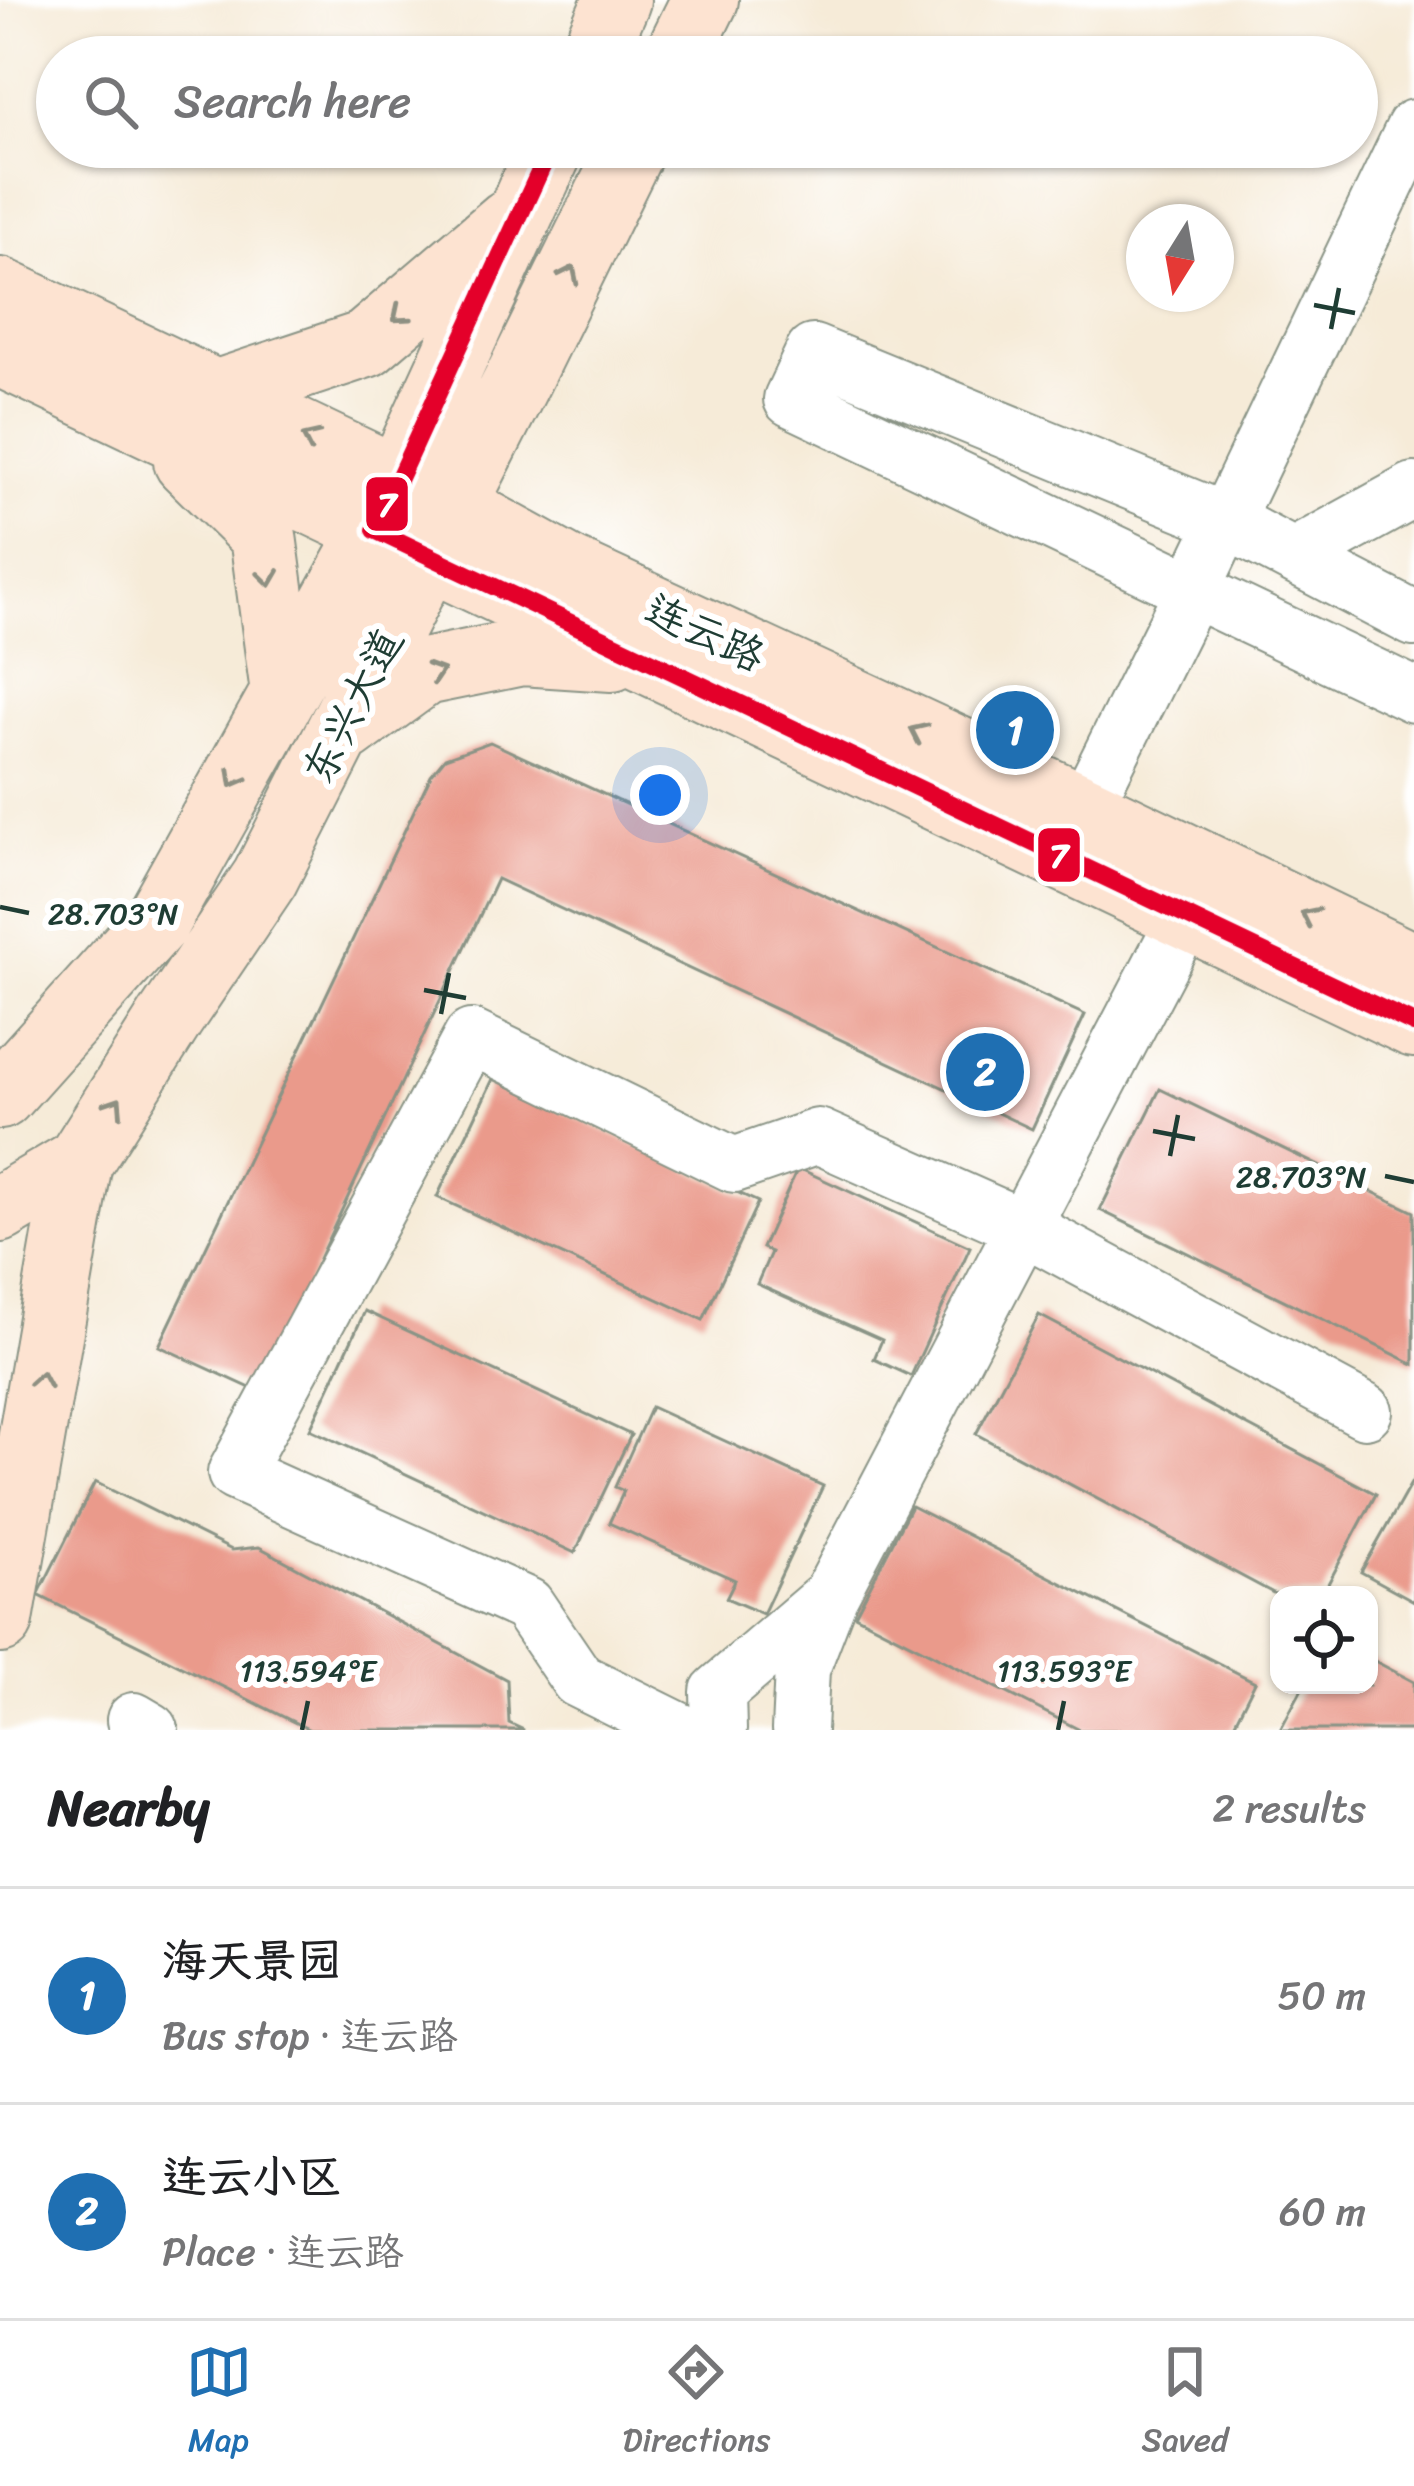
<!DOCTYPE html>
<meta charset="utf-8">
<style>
:root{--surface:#fff;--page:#f2f2f2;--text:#202124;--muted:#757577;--line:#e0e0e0;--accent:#1f6fb2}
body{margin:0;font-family:Sriracha,"LXGW WenKai TC",sans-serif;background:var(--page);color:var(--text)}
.controls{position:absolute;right:36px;bottom:36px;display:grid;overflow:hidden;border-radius:24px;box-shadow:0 3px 9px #0004}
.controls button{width:108px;height:108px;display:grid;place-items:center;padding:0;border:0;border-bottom:3px solid var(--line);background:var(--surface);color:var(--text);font:60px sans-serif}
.compass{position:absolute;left:1126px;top:204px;width:108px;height:108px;border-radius:50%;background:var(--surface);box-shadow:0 3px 9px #0004;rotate:191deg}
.you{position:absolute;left:660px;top:795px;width:42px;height:42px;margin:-30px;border:9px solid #fff;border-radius:50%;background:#1a73e8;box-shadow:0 0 0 18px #1a73e833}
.badge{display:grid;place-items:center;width:78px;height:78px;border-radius:50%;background:var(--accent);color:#fff;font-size:39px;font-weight:700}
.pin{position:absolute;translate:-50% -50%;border:6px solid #fff;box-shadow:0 3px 12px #0006}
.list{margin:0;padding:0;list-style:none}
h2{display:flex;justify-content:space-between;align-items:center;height:156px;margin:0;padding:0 48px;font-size:51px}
h2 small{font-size:39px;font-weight:400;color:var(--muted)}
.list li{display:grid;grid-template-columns:78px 1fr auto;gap:36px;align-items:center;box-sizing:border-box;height:216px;padding:0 48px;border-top:3px solid var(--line)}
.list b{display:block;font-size:45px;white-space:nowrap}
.list p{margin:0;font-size:39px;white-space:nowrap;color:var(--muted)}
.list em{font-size:39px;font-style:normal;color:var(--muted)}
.icon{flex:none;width:66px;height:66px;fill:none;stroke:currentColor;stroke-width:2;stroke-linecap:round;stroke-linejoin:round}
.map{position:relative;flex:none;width:1414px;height:1730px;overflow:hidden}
.search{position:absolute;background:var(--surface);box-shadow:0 3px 9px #0004;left:36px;right:36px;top:36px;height:132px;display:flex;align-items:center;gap:30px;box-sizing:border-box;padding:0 42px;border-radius:66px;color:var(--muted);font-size:45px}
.sheet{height:588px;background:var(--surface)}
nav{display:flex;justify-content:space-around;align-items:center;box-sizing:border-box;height:168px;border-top:3px solid var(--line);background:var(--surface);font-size:33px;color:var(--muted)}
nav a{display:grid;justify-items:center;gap:6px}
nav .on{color:var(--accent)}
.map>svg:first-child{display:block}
</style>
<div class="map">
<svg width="1414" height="1730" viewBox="0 0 1414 1730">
<rect width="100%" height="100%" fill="#fff"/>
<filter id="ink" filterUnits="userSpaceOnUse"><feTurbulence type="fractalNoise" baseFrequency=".00833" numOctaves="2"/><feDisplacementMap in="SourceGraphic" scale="24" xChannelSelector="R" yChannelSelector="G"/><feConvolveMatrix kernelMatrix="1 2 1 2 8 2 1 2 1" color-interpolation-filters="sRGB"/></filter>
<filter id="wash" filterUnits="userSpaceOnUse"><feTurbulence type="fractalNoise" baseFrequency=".004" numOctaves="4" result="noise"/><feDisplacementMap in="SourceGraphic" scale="48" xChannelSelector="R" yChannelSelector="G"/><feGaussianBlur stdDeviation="2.7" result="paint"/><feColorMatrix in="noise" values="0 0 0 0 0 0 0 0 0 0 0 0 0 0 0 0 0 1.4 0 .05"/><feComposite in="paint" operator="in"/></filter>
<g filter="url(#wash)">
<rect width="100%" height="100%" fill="#f6ebd8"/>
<g id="blocks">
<path fill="#ea9a8b" d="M 490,742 L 1085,1015 L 1032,1129 L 497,879 L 257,1391 L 159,1346 L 431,775 L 445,758 Z
M 493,1079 L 758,1202 L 703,1320 L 437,1197 Z
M 1160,1089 L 1414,1212 L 1414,1364 L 1100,1210 Z
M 798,1168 L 970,1247 L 911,1376 L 874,1359 L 882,1340 L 757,1284 L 771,1252 L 762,1248 Z
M 365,1311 L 631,1435 L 575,1553 L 310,1429 Z
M 1039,1315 L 1376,1494 L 1322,1595 L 1277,1595 L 976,1434 Z
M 651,1407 L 823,1486 L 763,1614 L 726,1598 L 735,1580 L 609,1523 L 624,1491 L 615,1487 Z
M 1414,1478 L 1414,1601 L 1361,1572 Z
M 95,1482 L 232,1550 L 259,1547 L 507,1680 L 509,1723 L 524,1730 L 310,1730 L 38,1595 Z
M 911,1506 L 1255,1682 L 1231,1730 L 1080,1730 L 855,1615 Z
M 1369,1658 L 1414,1682 L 1414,1730 L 1280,1730 L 1304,1685 L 1369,1685 Z"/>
</g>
</g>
<g filter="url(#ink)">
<use href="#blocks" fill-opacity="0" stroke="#8a9486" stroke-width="3"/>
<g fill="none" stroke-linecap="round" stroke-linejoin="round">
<g stroke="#8a9486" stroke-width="58">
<path id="street" d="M 1294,556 L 1414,490
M 1414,619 L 1226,521 L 813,352 L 791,399 L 1414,695
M 1067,843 L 1193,589 L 1414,127
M 134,1720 L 151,1730
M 679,1730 L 578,1680 L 527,1605 L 235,1473 L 471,1037 L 734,1165 L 818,1136 L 1023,1227 L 1365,1411
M 719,1730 L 718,1692 L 830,1596 L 1186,916
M 799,1730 L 802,1669 L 829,1599"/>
</g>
<g stroke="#8a9486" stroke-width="70">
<path id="secondary" d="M 592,57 L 617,0
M 677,57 L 705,0
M 0,291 L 453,506 L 569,570 L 1086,809 L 1414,967
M 0,353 L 1414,1024
M 215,394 L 366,344 L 509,222
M 187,461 L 263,536 L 284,692
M 346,729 L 424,672 L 522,652 L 612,658
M 0,1096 L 156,922 L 375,530 L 551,147
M 0,1209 L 79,1162 L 171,1017 L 265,878 L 518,379 L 632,147
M 0,1620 L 79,1162"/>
</g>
<use href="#street" stroke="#fff" stroke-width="54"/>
<use href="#secondary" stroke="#fde3d1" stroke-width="66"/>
<g stroke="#fff" stroke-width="27">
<path id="bus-1" d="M 551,147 L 375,530 L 1414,1024"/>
</g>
<use href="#bus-1" stroke="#e4002b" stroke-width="18"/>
</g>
<defs><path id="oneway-chevron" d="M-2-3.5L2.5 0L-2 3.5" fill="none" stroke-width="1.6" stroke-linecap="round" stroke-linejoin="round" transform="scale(3)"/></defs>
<g stroke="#8e9082">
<use href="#oneway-chevron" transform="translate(570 274) rotate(-64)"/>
<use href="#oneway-chevron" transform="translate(400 315) rotate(140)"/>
<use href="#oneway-chevron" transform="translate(310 439) rotate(-155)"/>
<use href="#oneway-chevron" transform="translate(269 578) rotate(82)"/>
<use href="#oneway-chevron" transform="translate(436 672) rotate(-18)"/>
<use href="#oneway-chevron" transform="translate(918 732) rotate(-155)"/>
<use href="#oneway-chevron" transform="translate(235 779) rotate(119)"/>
<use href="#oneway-chevron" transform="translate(1309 916) rotate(-154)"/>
<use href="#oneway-chevron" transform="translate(115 1105) rotate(-57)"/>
<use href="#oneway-chevron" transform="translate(41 1380) rotate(-80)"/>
</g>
</g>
<path fill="none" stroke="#1f3d34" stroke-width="4.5" d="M 1314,305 L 1355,313M 1331,329 L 1339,288M 0,907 L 29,913M 424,990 L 466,998M 441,1014 L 449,973M 1153,1131 L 1195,1139M 1170,1156 L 1178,1115M 1385,1176 L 1414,1182M 302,1730 L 308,1701M 1058,1730 L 1064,1701"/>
<g text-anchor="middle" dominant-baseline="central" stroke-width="12" stroke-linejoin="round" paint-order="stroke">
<g font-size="42" fill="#1f3d34" stroke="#fff">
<text transform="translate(705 633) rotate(25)">连云路</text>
<text transform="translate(353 706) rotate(-63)">东兴大道</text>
</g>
</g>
<g font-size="30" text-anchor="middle" fill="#1f3d34" stroke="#fff" stroke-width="12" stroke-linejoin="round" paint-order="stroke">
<text x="113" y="924">28.703°N</text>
<text x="1301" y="1187">28.703°N</text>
<text x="308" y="1681">113.594°E</text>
<text x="1064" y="1681">113.593°E</text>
</g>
<g stroke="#fff" stroke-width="4.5">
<rect x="364" y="475" width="46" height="58" rx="12" fill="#e4002b"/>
<rect x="1036" y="826" width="46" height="58" rx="12" fill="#e4002b"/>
</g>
<g font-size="33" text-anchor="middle" font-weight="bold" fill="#fff">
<text x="387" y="516">7</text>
<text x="1059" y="867">7</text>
</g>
</svg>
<div class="controls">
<button><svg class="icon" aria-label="locate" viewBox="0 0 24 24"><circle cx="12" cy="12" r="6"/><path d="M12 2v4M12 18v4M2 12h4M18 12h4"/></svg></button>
</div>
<svg class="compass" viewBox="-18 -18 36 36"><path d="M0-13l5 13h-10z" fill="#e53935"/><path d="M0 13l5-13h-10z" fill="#757577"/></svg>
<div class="you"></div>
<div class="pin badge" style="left:1015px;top:730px">1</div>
<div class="pin badge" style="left:985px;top:1072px">2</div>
<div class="search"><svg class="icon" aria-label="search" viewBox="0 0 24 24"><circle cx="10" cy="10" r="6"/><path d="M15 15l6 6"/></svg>Search here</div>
</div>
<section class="sheet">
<h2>Nearby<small>2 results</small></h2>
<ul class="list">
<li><span class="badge">1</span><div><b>海天景园</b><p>Bus stop · 连云路</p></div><em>50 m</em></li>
<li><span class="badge">2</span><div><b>连云小区</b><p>Place · 连云路</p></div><em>60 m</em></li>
</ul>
</section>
<nav>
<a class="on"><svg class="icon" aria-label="map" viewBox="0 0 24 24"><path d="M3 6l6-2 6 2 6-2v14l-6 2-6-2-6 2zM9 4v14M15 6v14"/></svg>Map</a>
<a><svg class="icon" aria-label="directions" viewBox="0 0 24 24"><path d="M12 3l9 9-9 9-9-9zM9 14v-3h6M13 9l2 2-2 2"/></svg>Directions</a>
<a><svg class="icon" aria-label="saved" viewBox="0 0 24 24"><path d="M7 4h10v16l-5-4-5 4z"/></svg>Saved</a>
</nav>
